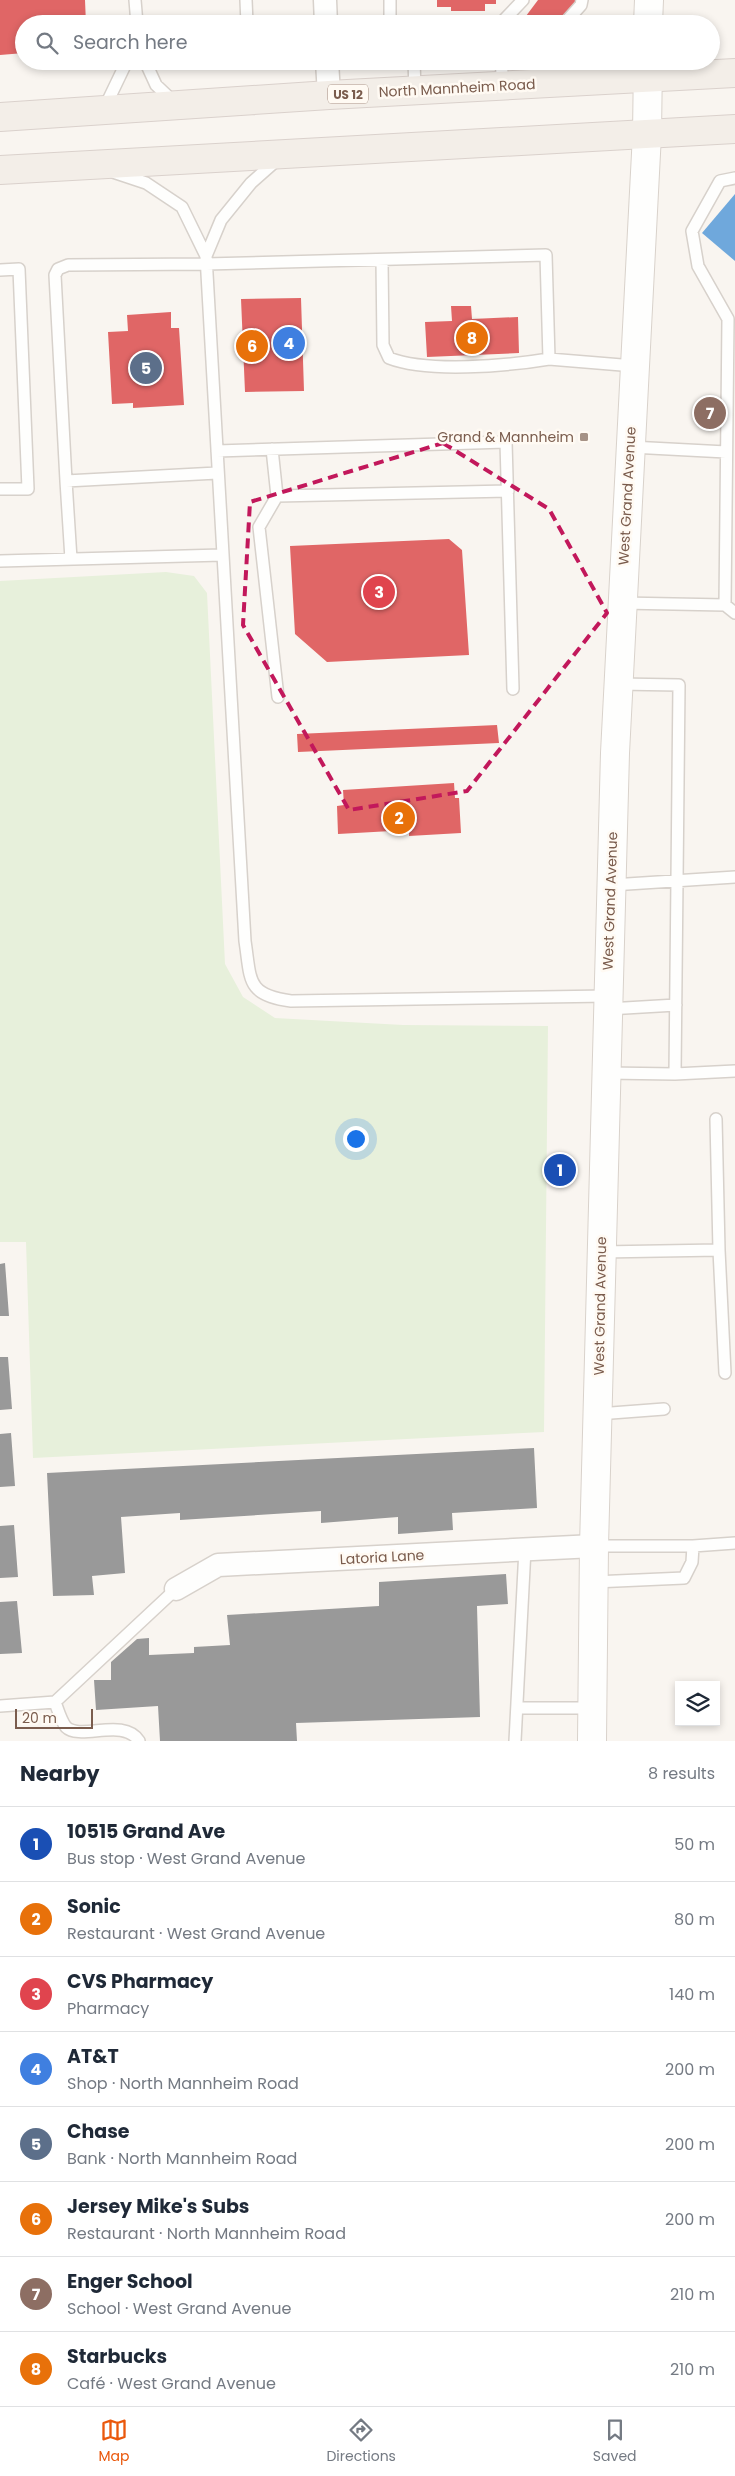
<!DOCTYPE html>
<meta charset="utf-8">
<style>
:root{--surface:#fff;--page:#f2f2f3;--text:#1f2937;--muted:#747a83;--line:#e0e1e3;--accent:#ea580c}
body{margin:0;font-family:Poppins,sans-serif;background:var(--page);color:var(--text)}
.controls{position:absolute;right:15px;bottom:15px;display:grid;overflow:hidden;border-radius:0px;box-shadow:0 2px 8px #0003}
.controls button{width:45px;height:45px;display:grid;place-items:center;padding:0;border:0;border-bottom:1px solid var(--line);background:var(--surface);color:var(--text);font:25px sans-serif}
.scale{position:absolute;left:15px;bottom:12px;width:78px;box-sizing:border-box;padding-left:5px;border:2px solid #7a5c4d;border-top:0;font-size:14px;line-height:18px;white-space:nowrap;color:#7a5c4d;-webkit-text-stroke:4px #fffaf3;paint-order:stroke}
.you{position:absolute;left:355px;top:1138px;width:18px;height:18px;margin:-12px;border:4px solid #fff;border-radius:50%;background:#1a73e8;box-shadow:0 0 0 8px #1a73e833}
.badge{display:grid;place-items:center;width:32px;height:32px;border-radius:50%;background:var(--accent);color:#fff;font-size:16px;font-weight:700}
.pin{position:absolute;translate:-50% -50%;border:2px solid #fff;box-shadow:0 1px 5px #0006}
.list{margin:0;padding:0;list-style:none}
h2{display:flex;justify-content:space-between;align-items:center;height:65px;margin:0;padding:0 20px;font-size:21px}
h2 small{font-size:16px;font-weight:400;color:var(--muted)}
.list li{display:grid;grid-template-columns:32px 1fr auto;gap:15px;align-items:center;box-sizing:border-box;height:75px;padding:0 20px;border-top:1px solid var(--line)}
.list b{display:block;font-size:19px;white-space:nowrap}
.list p{margin:0;font-size:16px;white-space:nowrap;color:var(--muted)}
.list em{font-size:16px;font-style:normal;color:var(--muted)}
.icon{flex:none;width:28px;height:28px;fill:none;stroke:currentColor;stroke-width:2;stroke-linecap:round;stroke-linejoin:round}
.map{position:relative;flex:none;width:735px;height:1741px;overflow:hidden}
.search{position:absolute;background:var(--surface);box-shadow:0 2px 8px #0003;left:15px;right:15px;top:15px;height:55px;display:flex;align-items:center;gap:12px;box-sizing:border-box;padding:0 18px;border-radius:28px;color:var(--muted);font-size:19px}
.sheet{height:665px;background:var(--surface)}
nav{display:flex;justify-content:space-around;align-items:center;box-sizing:border-box;height:70px;border-top:1px solid var(--line);background:var(--surface);font-size:14px;color:var(--muted)}
nav a{display:grid;justify-items:center;gap:2px}
nav .on{color:var(--accent)}
.map>svg:first-child{display:block}
</style>
<div class="map">
<svg width="735" height="1741" viewBox="0 0 735 1741">
<rect width="100%" height="100%" fill="#f9f5f0"/>
<path fill="#e7f0db" d="M 166,572 L 194,576 L 207,593 L 225,964 L 243,997 L 275,1018 L 403,1025 L 548,1026 L 544,1432 L 33,1458 L 26,1242 L 0,1242 L 0,581 Z"/>
<path fill="#e06666" d="M 0,0 L 85,0 L 86,24 L 24,24 L 24,53 L 0,55 Z
M 437,0 L 496,0 L 496,4 L 485,4 L 485,11 L 451,11 L 451,7 L 437,7 Z
M 538,0 L 581,0 L 561,24 L 520,24 Z
M 496,19 L 496,24 L 439,24 L 439,22 Z
M 301,298 L 304,391 L 245,392 L 241,299 Z
M 451,306 L 471,306 L 472,319 L 518,317 L 519,353 L 427,357 L 425,322 L 452,321 Z
M 171,312 L 171,328 L 179,328 L 184,405 L 133,408 L 133,403 L 112,404 L 108,332 L 128,331 L 127,315 Z
M 449,539 L 462,550 L 469,655 L 327,662 L 295,634 L 290,546 Z
M 497,725 L 499,743 L 298,752 L 297,734 Z
M 454,783 L 455,798 L 459,798 L 461,833 L 409,836 L 409,830 L 338,834 L 337,806 L 344,805 L 343,790 Z"/>
<path fill="#6fa8dc" d="M 735,194 L 735,261 L 702,233 Z"/>
<path fill="#999" d="M 5,1263 L 9,1316 L 0,1316 L 0,1264 Z
M 0,1357 L 8,1357 L 12,1409 L 0,1410 Z
M 11,1433 L 15,1486 L 0,1487 L 0,1434 Z
M 534,1448 L 537,1508 L 452,1513 L 453,1530 L 398,1534 L 398,1517 L 321,1523 L 321,1511 L 180,1520 L 180,1513 L 121,1517 L 125,1573 L 92,1576 L 94,1595 L 53,1596 L 47,1473 Z
M 14,1525 L 18,1577 L 0,1578 L 0,1526 Z
M 506,1574 L 508,1604 L 477,1606 L 480,1717 L 296,1723 L 297,1741 L 160,1741 L 158,1706 L 96,1710 L 94,1680 L 111,1680 L 111,1662 L 137,1639 L 149,1638 L 149,1655 L 194,1653 L 194,1647 L 230,1645 L 227,1615 L 379,1606 L 379,1582 Z
M 17,1601 L 22,1653 L 0,1654 L 0,1602 Z"/>
<g fill="none" stroke-linecap="round" stroke-linejoin="round">
<g stroke="#d7d1cb" stroke-width="14">
<path id="service" d="M 135,0 L 137,24
M 246,0 L 247,24
M 390,0 L 390,24
M 492,24 L 501,23 L 523,0
M 564,24 L 581,5 L 582,0
M 145,61 L 156,85 L 175,103
M 414,61 L 415,90
M 501,61 L 503,85
M 104,109 L 127,61
M 277,160 L 251,183 L 221,220 L 206,256 L 245,941 C 251,980 246,995 291,1001 L 608,996
M 113,172 L 146,183 L 182,207 L 206,256
M 382,260 L 383,345 L 389,358 C 427,373 507,366 549,359
M 0,270 L 19,269 L 28,489 L 0,489
M 631,447 L 726,452
M 272,449 L 277,496 L 508,491
M 217,451 L 506,442 L 513,689
M 217,473 L 66,481 L 55,275 L 58,269 L 68,265 L 206,264 L 546,255 L 549,359 L 634,366
M 66,481 L 71,559
M 277,496 L 259,527 L 278,697
M 0,561 L 222,555
M 622,603 L 725,605 L 735,613
M 725,605 L 728,319 L 698,266 L 692,231 L 720,181 L 735,178
M 612,885 L 735,877
M 608,1009 L 676,1005
M 607,1073 L 675,1074 L 679,685 L 618,684
M 675,1074 L 735,1071
M 716,1119 L 719,1250
M 601,1252 L 719,1250 L 725,1373
M 598,1414 L 664,1409
M 693,1546 L 735,1543
M 594,1582 L 684,1578 L 692,1562 L 693,1546 L 594,1546
M 55,1702 C 58,1710 61,1721 66,1727 C 80,1741 124,1717 139,1741
M 0,1706 L 55,1702 L 176,1589
M 517,1708 L 592,1708
M 515,1741 L 525,1549"/>
</g>
<g stroke="#d7d1cb" stroke-width="25">
<path id="minor" d="M 325,0 L 326,24
M 327,61 L 329,95
M 176,1589 L 218,1565 L 594,1546"/>
</g>
<g stroke="#d9d2cb" stroke-width="30">
<path id="secondary" d="M 648,24 L 649,0
M 592,1741 L 594,1546 L 615,753 L 647,134 L 648,61"/>
</g>
<g stroke="#dad1cc" stroke-width="30">
<path id="primary" d="M 0,117 L 329,95 L 735,73
M 0,170 L 735,129"/>
</g>
<use href="#service" stroke="#fefefd" stroke-width="11"/>
<use href="#minor" stroke="#fefefd" stroke-width="22"/>
<use href="#secondary" stroke="#fefefd" stroke-width="28"/>
<use href="#primary" stroke="#f3eee8" stroke-width="28"/>
</g>
<path fill="none" stroke="#c2185b" stroke-width="4" stroke-dasharray="10 6" stroke-linejoin="round" d="M 443,443 L 549,509 L 607,613 L 467,791 L 349,810 L 243,625 L 250,502 Z"/>
<rect fill="#a69286" stroke="#fffaf3" stroke-width="2" x="579" y="432" width="10" height="10" rx="2.5"/>
<g text-anchor="middle" dominant-baseline="central" stroke-width="5" stroke-linejoin="round" paint-order="stroke">
<rect fill="#fffaf3" stroke="#a28b7f" stroke-width="1" x="328" y="84.5" width="40" height="19" rx="4"/>
<g font-size="12" font-weight="bold" fill="#7a5c4d">
<text x="348" y="94">US 12</text>
</g>
<g font-size="14" fill="#7a5c4d" stroke="#fffaf3">
<text transform="translate(457 88) rotate(-3)">North Mannheim Road</text>
<text transform="translate(627 496) rotate(-87)">West Grand Avenue</text>
<text transform="translate(610 901) rotate(-88)">West Grand Avenue</text>
<text transform="translate(600 1306) rotate(-89)">West Grand Avenue</text>
<text transform="translate(382 1557) rotate(-3)">Latoria Lane</text>
</g>
<g font-size="14" fill="#7a5c4d" stroke="#fffaf3" text-anchor="end">
<text x="574" y="437">Grand &amp; Mannheim</text>
</g>
</g>
</svg>
<div class="controls">
<button><svg class="icon" aria-label="layers" viewBox="0 0 24 24"><path d="M12 4l9 5-9 5-9-5zM3 14l9 5 9-5"/></svg></button>
</div>
<div class="scale">20 m</div>
<div class="you"></div>
<div class="pin badge" style="left:560px;top:1170px;background:#1a4fb4">1</div>
<div class="pin badge" style="left:399px;top:818px;background:#e8710a">2</div>
<div class="pin badge" style="left:379px;top:592px;background:#e0444e">3</div>
<div class="pin badge" style="left:289px;top:343px;background:#3f7fe0">4</div>
<div class="pin badge" style="left:146px;top:368px;background:#5c6f8a">5</div>
<div class="pin badge" style="left:252px;top:346px;background:#e8710a">6</div>
<div class="pin badge" style="left:710px;top:413px;background:#8d6e63">7</div>
<div class="pin badge" style="left:472px;top:338px;background:#e8710a">8</div>
<div class="search"><svg class="icon" aria-label="search" viewBox="0 0 24 24"><circle cx="10" cy="10" r="6"/><path d="M15 15l6 6"/></svg>Search here</div>
</div>
<section class="sheet">
<h2>Nearby<small>8 results</small></h2>
<ul class="list">
<li><span class="badge" style="background:#1a4fb4">1</span><div><b>10515 Grand Ave</b><p>Bus stop · West Grand Avenue</p></div><em>50 m</em></li>
<li><span class="badge" style="background:#e8710a">2</span><div><b>Sonic</b><p>Restaurant · West Grand Avenue</p></div><em>80 m</em></li>
<li><span class="badge" style="background:#e0444e">3</span><div><b>CVS Pharmacy</b><p>Pharmacy</p></div><em>140 m</em></li>
<li><span class="badge" style="background:#3f7fe0">4</span><div><b>AT&amp;T</b><p>Shop · North Mannheim Road</p></div><em>200 m</em></li>
<li><span class="badge" style="background:#5c6f8a">5</span><div><b>Chase</b><p>Bank · North Mannheim Road</p></div><em>200 m</em></li>
<li><span class="badge" style="background:#e8710a">6</span><div><b>Jersey Mike's Subs</b><p>Restaurant · North Mannheim Road</p></div><em>200 m</em></li>
<li><span class="badge" style="background:#8d6e63">7</span><div><b>Enger School</b><p>School · West Grand Avenue</p></div><em>210 m</em></li>
<li><span class="badge" style="background:#e8710a">8</span><div><b>Starbucks</b><p>Café · West Grand Avenue</p></div><em>210 m</em></li>
</ul>
</section>
<nav>
<a class="on"><svg class="icon" aria-label="map" viewBox="0 0 24 24"><path d="M3 6l6-2 6 2 6-2v14l-6 2-6-2-6 2zM9 4v14M15 6v14"/></svg>Map</a>
<a><svg class="icon" aria-label="directions" viewBox="0 0 24 24"><path d="M12 3l9 9-9 9-9-9zM9 14v-3h6M13 9l2 2-2 2"/></svg>Directions</a>
<a><svg class="icon" aria-label="saved" viewBox="0 0 24 24"><path d="M7 4h10v16l-5-4-5 4z"/></svg>Saved</a>
</nav>
